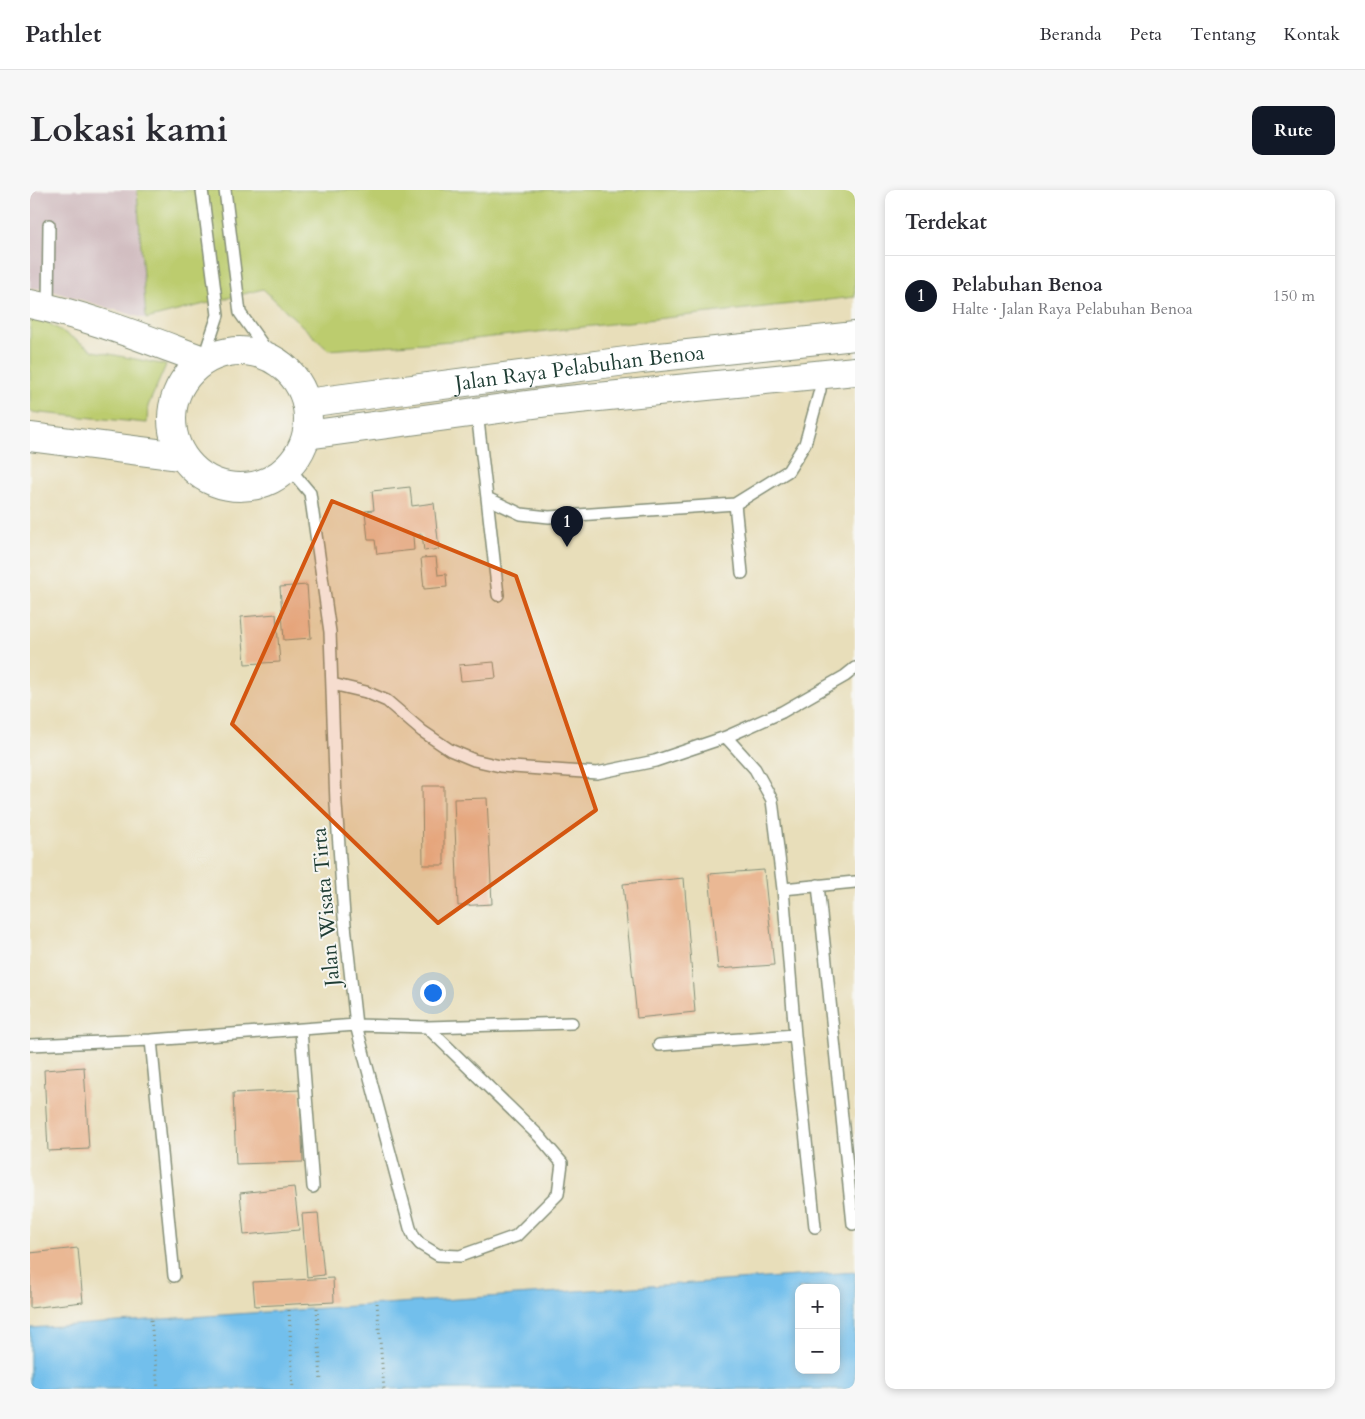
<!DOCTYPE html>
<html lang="id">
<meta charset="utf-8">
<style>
:root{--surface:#fff;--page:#f7f7f7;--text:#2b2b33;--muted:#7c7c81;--line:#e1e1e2;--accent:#111827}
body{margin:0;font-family:Cardo,serif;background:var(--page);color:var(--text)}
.controls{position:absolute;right:15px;bottom:15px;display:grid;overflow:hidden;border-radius:10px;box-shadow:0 2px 8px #0003}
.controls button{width:45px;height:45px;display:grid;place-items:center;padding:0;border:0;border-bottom:1px solid var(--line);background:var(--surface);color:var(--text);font:25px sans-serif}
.you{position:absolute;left:402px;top:802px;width:18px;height:18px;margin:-12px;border:4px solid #fff;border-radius:50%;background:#1a73e8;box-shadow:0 0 0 8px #1a73e833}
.badge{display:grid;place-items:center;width:32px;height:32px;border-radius:50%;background:var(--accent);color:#fff;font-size:16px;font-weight:700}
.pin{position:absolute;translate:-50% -41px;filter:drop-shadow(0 1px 2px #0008)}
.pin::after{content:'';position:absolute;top:26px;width:18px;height:15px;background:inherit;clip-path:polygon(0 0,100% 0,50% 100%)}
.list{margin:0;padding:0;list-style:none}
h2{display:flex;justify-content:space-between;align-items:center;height:65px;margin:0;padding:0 20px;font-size:21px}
h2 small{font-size:16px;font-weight:400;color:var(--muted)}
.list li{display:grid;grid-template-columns:32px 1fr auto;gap:15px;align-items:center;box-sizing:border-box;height:80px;padding:0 20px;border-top:1px solid var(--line)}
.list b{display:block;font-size:19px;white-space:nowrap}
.list p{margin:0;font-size:16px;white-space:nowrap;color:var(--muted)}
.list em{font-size:16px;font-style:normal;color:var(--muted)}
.map{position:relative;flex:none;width:825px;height:1199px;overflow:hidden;border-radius:10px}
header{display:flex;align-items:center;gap:30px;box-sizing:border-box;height:70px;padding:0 25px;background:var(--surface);border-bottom:1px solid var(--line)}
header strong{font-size:24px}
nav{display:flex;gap:28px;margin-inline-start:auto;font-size:18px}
.intro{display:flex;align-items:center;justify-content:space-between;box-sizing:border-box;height:120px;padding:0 30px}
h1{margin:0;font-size:35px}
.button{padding:12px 22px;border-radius:10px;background:var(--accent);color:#fff;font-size:18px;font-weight:700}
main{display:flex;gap:30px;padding:0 30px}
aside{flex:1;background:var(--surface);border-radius:10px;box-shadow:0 2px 8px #0003}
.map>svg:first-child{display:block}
</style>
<header>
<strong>Pathlet</strong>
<nav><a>Beranda</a><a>Peta</a><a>Tentang</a><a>Kontak</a></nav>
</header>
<div class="intro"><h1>Lokasi kami</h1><a class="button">Rute</a></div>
<main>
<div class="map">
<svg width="825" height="1199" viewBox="0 0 825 1199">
<rect width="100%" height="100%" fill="#f6f6f2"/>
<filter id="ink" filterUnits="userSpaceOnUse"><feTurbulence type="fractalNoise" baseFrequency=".02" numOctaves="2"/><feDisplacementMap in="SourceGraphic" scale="10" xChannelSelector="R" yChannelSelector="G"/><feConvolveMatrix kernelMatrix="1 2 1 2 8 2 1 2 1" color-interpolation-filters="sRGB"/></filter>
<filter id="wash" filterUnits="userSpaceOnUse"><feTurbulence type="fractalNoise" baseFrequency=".0096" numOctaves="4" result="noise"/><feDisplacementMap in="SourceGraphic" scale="20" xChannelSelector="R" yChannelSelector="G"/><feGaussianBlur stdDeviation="1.12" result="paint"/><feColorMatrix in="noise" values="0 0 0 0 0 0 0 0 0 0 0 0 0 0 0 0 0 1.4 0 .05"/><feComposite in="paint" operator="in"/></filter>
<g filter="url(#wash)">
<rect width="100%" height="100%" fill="#e8deba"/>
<path fill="#d2bec1" d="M 0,0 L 107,0 L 116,129 L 14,99 L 0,98 Z"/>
<path fill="#bccc6e" stroke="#6e8451" d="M 107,0 L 825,0 L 825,107 L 435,150 L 298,160 L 233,99 L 116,129 Z
M 0,124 L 4,124 L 64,161 L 136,175 L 118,216 L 117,233 L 0,222 Z"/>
<path fill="#72bfec" stroke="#487e90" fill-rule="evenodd" d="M 825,1082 L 825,1199 L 0,1199 L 0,1138 ZM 769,1098 L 806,1098 L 806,1180 L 769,1180 Z"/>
<g id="blocks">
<path fill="#eab894" d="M 380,297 L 382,316 L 404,313 L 409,359 L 394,361 L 392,344 L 383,346 L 384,360 L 347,364 L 345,350 L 338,350 L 335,321 L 344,320 L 342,301 Z
M 406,367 L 408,385 L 416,384 L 417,397 L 394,399 L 391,368 Z
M 277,395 L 281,448 L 254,450 L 250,397 Z
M 246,424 L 250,472 L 215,474 L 211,427 Z
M 464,472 L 466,488 L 431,491 L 429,475 Z
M 392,596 L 414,596 L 414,675 L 393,675 Z
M 457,608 L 462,714 L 428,716 L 424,609 Z
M 734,680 L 744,775 L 688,779 L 679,684 Z
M 654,688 L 665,822 L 607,828 L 593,694 Z
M 54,877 L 59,959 L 18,961 L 14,880 Z
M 270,900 L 273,972 L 206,974 L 203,903 Z
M 264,997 L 269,1040 L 214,1045 L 210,1003 Z
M 288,1023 L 294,1085 L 277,1087 L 272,1024 Z
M 48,1058 L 53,1112 L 0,1118 L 0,1063 Z
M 303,1088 L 304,1112 L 225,1116 L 223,1092 Z"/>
</g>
</g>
<g filter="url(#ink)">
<use href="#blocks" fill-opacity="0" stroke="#848e77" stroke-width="1"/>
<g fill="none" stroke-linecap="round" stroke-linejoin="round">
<g stroke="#848e77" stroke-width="14">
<path id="lane" d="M 172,0 L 188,125 L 173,170
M 195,0 L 210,123 L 242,168
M 18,118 L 19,35
M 447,222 L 457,308 L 491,324 L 519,327 L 705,314 L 758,281 L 775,254 L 790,200 L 788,185
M 259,278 L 280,303 L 300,442 L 306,614 L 314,726 L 326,835 L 380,1038 L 384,1047 L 390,1054 L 408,1065 L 430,1066 L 486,1046 L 528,1004 L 532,973 L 509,946 L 397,837
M 457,308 L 468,405
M 705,314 L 712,383
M 302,494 L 336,502 L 357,511 L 392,541 L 420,560 L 444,570 L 470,576 L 567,583 L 625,571 L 696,547 L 752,522 L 815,486 L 825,478
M 696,547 L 725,579 L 742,610 L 753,699 L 765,845 L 785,1037
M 788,695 L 823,1034
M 753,699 L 825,692
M 271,840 L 283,997
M 121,850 L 144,1086
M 0,855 L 121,850 L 326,835 L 397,837 L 542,833
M 629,855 L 765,845"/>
</g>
<g stroke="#848e77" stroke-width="30">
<g id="secondary">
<path d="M 0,114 C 59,126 116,149 173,170"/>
<circle cx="210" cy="229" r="68"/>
<path id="s1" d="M 276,213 L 611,169 L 825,146"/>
<path d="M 277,245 L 519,212 L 825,181"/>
<path d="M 0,247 L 150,266"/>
</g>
</g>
<path stroke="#848e77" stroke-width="3" stroke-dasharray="1 4" stroke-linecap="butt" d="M 347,1113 L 354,1199
M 287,1118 L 291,1192
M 259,1120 L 263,1199
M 121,1130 L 128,1199"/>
<use href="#lane" stroke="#fff" stroke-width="11"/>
<use href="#secondary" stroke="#fff" stroke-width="28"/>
</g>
</g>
<path fill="#d45610" fill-opacity="0.2" stroke="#d45610" stroke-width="4" stroke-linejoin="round" d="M 302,311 L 486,386 L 566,620 L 408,733 L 202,534 Z"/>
<g text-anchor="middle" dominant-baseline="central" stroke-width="4" stroke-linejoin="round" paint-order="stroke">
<g font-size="21" fill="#1f3d34" stroke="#f6f6f2">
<text stroke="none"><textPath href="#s1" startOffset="276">Jalan Raya Pelabuhan Benoa</textPath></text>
<text transform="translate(296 717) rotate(-95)">Jalan Wisata Tirta</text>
</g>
</g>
</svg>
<div class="controls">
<button>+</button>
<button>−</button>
</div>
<div class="you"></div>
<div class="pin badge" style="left:537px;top:357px">1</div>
</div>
<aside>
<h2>Terdekat<small></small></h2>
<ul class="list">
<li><span class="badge">1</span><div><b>Pelabuhan Benoa</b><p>Halte · Jalan Raya Pelabuhan Benoa</p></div><em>150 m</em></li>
</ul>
</aside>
</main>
